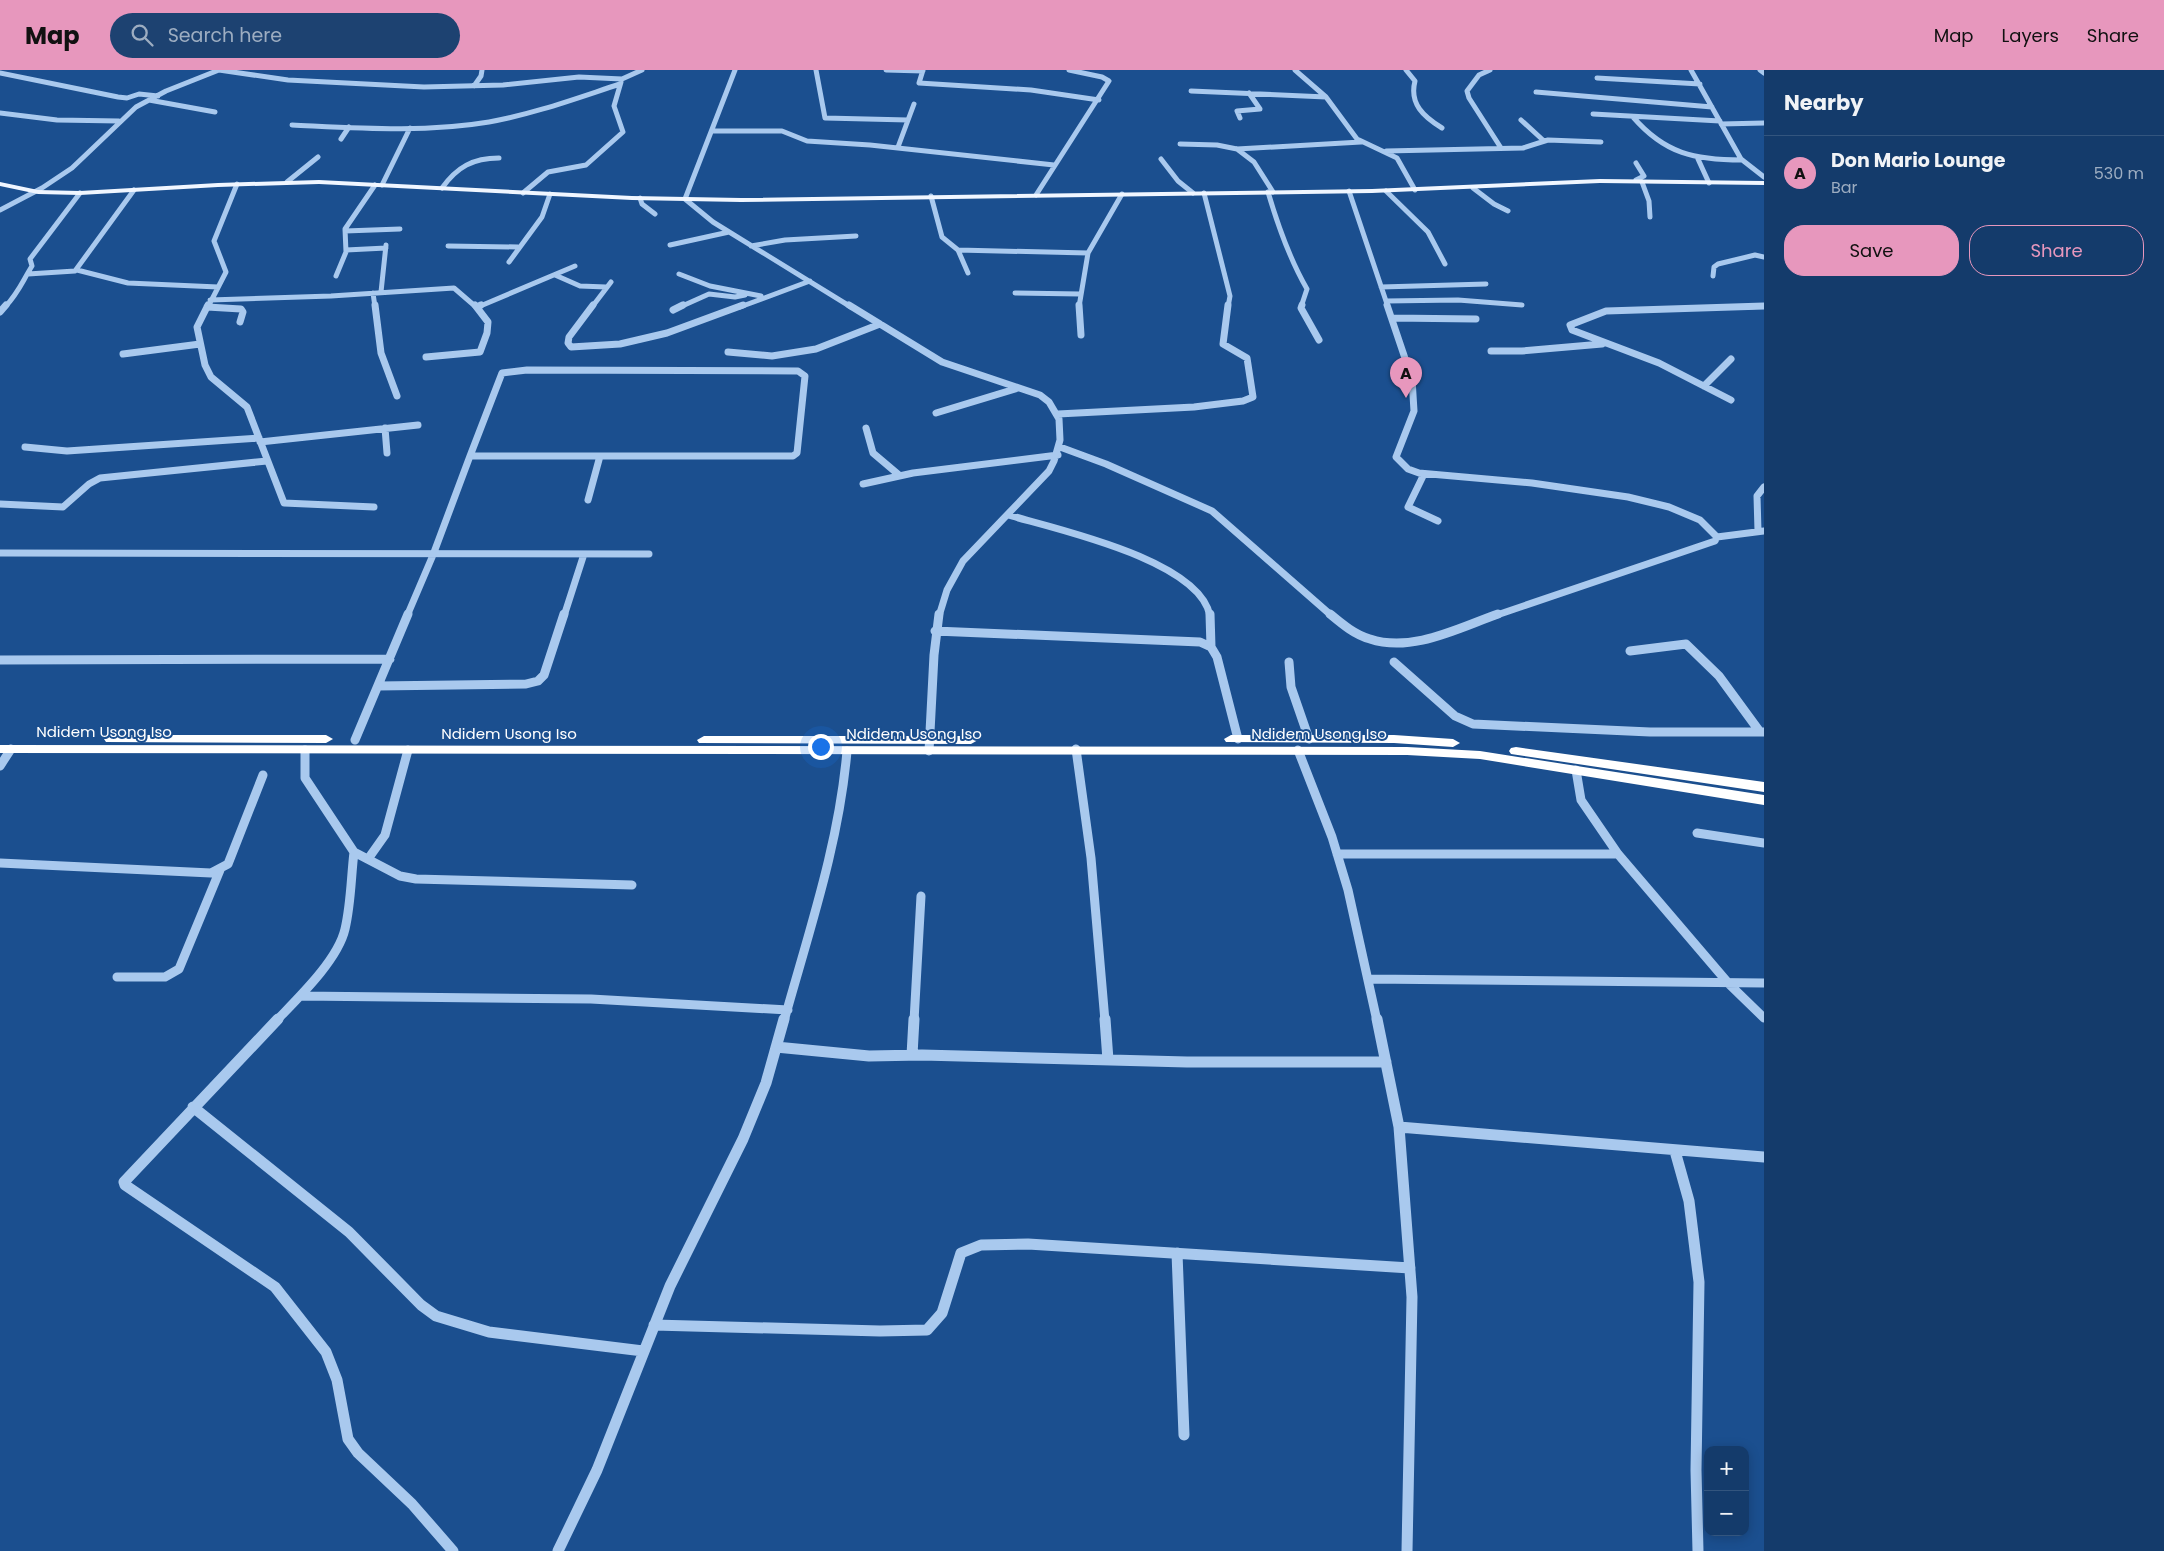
<!DOCTYPE html>
<meta charset="utf-8">
<style>
:root{--surface:#143b6b;--page:#1d4271;--text:#f1f3f6;--muted:#9dadc1;--line:#33557e;--accent:#e797bd}
body{margin:0;font-family:Poppins,sans-serif;background:var(--page);color:var(--text)}
.controls{position:absolute;right:15px;bottom:15px;display:grid;overflow:hidden;border-radius:10px;box-shadow:0 2px 12px #0003}
.controls button{width:45px;height:45px;display:grid;place-items:center;padding:0;border:0;border-bottom:1px solid var(--line);background:var(--surface);color:var(--text);font:25px sans-serif}
.you{position:absolute;left:820px;top:676px;width:18px;height:18px;margin:-12px;border:4px solid #fff;border-radius:50%;background:#1a73e8;box-shadow:0 0 0 8px #1a73e833}
.badge{display:grid;place-items:center;width:32px;height:32px;border-radius:50%;background:var(--accent);color:#111;font-size:16px;font-weight:700}
.pin{position:absolute;translate:-50% -41px;filter:drop-shadow(0 1px 2px #0008)}
.pin::after{content:'';position:absolute;top:26px;width:18px;height:15px;background:inherit;clip-path:polygon(0 0,100% 0,50% 100%)}
.list{margin:0;padding:0;list-style:none}
h2{display:flex;justify-content:space-between;align-items:center;height:65px;margin:0;padding:0 20px;font-size:21px}
h2 small{font-size:16px;font-weight:400;color:var(--muted)}
.list li{display:grid;grid-template-columns:32px 1fr auto;gap:15px;align-items:center;box-sizing:border-box;height:75px;padding:0 20px;border-top:1px solid var(--line)}
.list b{display:block;font-size:19px;white-space:nowrap}
.list p{margin:0;font-size:16px;white-space:nowrap;color:var(--muted)}
.list em{font-size:16px;font-style:normal;color:var(--muted)}
.actions{display:flex;gap:10px;padding:15px 20px}
.actions a{flex:1;padding:11px 0;border:1px solid var(--accent);border-radius:20px;text-align:center;font-size:18px;color:var(--accent)}
.actions .main{background:var(--accent);color:#111}
.icon{flex:none;width:28px;height:28px;fill:none;stroke:currentColor;stroke-width:2;stroke-linecap:round;stroke-linejoin:round}
.map{position:relative;flex:none;width:1764px;height:1481px;overflow:hidden}
header{display:flex;align-items:center;gap:30px;box-sizing:border-box;height:70px;padding:0 25px;background:var(--accent);color:#111}
header strong{font-size:24px}
nav{display:flex;gap:28px;margin-inline-start:auto;font-size:18px}
.search{width:350px;height:45px;background:var(--page);display:flex;align-items:center;gap:12px;box-sizing:border-box;padding:0 18px;border-radius:28px;color:var(--muted);font-size:19px}
main{display:flex}
aside{flex:1;background:var(--surface)}
.map>svg:first-child{display:block}
</style>
<header>
<strong>Map</strong>
<div class="search"><svg class="icon" aria-label="search" viewBox="0 0 24 24"><circle cx="10" cy="10" r="6"/><path d="M15 15l6 6"/></svg>Search here</div>
<nav><a>Map</a><a>Layers</a><a>Share</a></nav>
</header>
<main>
<div class="map">
<svg width="1764" height="1481" viewBox="0 0 1764 1481">
<rect width="100%" height="100%" fill="#1b4f8f"/>
<g fill="none" stroke-linecap="round" stroke-linejoin="round">
<path stroke="#a9c9ee" stroke-width="5" d="M 219,0 L 288,10 L 424,17 L 503,15 L 579,7 L 622,9 L 642,0
M 735,0 L 685,129 L 713,152 L 851,237
M 816,0 L 825,48 L 908,50
M 886,0 L 923,1
M 923,0 L 919,13 L 1031,20 L 1099,30
M 1295,0 L 1326,27 L 1357,69 L 1397,88 L 1415,120
M 1406,0 L 1415,11 C 1409,34 1424,47 1442,58
M 1490,0 L 1479,5 L 1467,21 L 1469,28 L 1501,78
M 1691,0 L 1741,89 L 1764,107
M 1760,0 L 1764,3
M 0,3 L 118,27 L 127,28 L 139,24 L 158,26
M 1597,8 L 1700,14
M 474,16 L 481,6 L 482,0
M 1191,21 L 1326,27
M 1536,22 L 1712,37
M 149,30 L 215,42
M 0,43 L 57,50 L 119,51
M 1593,44 L 1720,51
M 1633,47 C 1665,84 1695,90 1742,90
M 1240,48 L 1237,41 L 1260,39 L 1249,23
M 1521,50 L 1544,71
M 1721,54 L 1764,53
M 292,55 C 357,58 424,63 489,52 C 534,44 577,28 620,14
M 712,61 L 782,61 L 807,71 L 870,75 L 1054,95
M 341,69 L 349,57
M 1180,74 L 1217,75 L 1237,79 L 1361,72
M 898,77 L 914,34
M 1237,79 L 1254,92 L 1273,122
M 1386,81 L 1523,78 L 1548,70 L 1601,72
M 1161,89 L 1178,111 L 1193,123
M 1698,89 L 1709,113
M 1636,93 L 1644,106 L 1636,110
M 287,112 L 318,87
M 1642,112 L 1649,131 L 1650,147
M 382,115 L 410,58
M 442,118 C 457,97 473,88 499,88
M 1473,118 L 1494,134 L 1508,141
M 1349,121 L 1388,237
M 1386,121 L 1428,162 L 1445,194
M 1268,122 C 1278,156 1289,188 1307,219 L 1301,237
M 523,123 L 548,102 L 586,95 L 623,62 L 614,36 L 621,12
M 1204,123 L 1230,226 L 1228,237
M 1036,125 L 1109,11 L 1102,7 L 1069,0
M 931,126 L 942,167 L 958,180 L 968,203
M 640,128 L 642,134 L 655,144
M 0,140 L 42,118 L 72,98 L 136,37 L 166,21 L 219,0
M 345,161 L 400,159
M 670,175 L 729,162
M 448,176 L 518,177
M 751,176 L 785,170 L 856,166
M 346,180 L 386,178
M 958,180 L 1088,183
M 509,192 L 542,147 L 550,124
M 77,200 L 128,213 L 218,217
M 28,204 L 75,201 L 134,120
M 679,204 L 710,216 L 761,226
M 555,205 L 580,216 L 606,217
M 336,206 L 346,182 L 345,159 L 375,115
M 1713,206 L 1714,197 L 1718,194 L 1755,185 L 1764,187
M 1381,217 L 1486,214
M 381,222 L 386,175
M 373,223 L 375,237
M 1015,223 L 1080,224
M 210,230 L 331,226 L 454,218 L 476,237
M 1386,231 L 1458,230 L 1522,235
M 5,237 C 19,222 22,212 32,196 L 30,189 L 80,123
M 208,237 L 226,202 L 214,171 L 237,114
M 478,237 L 575,196
M 592,237 L 611,212
M 680,237 L 709,224 L 735,227 L 745,225
M 740,237 L 810,211
M 1079,237 L 1088,183 L 1122,124
M 1748,237 L 1764,236"/>
<path stroke="#a9c9ee" stroke-width="7" d="M 208,235 L 197,257 L 205,295 L 211,307 L 247,337 L 284,433 L 374,437
M 375,235 L 381,283 L 397,326
M 593,235 L 569,267 L 568,273 L 571,277 L 620,274 L 667,263 L 743,235
M 849,235 L 942,292 L 1040,325 L 1049,332 L 1059,349 L 1060,370 L 1054,391 L 1049,401 L 963,491 L 947,520 L 939,546
M 1079,235 L 1081,265
M 1302,235 L 1301,238 L 1319,270
M 1387,235 L 1412,309 L 1414,341 L 1396,387 L 1408,399 L 1419,403 L 1532,413 L 1628,427 L 1669,437 L 1700,450 L 1717,467 L 1715,471 L 1494,546
M 207,237 L 241,239 L 243,242 L 240,252
M 477,237 L 481,235
M 673,240 L 683,235
M 0,242 L 6,235
M 1392,248 L 1476,249
M 1491,281 L 1522,281 L 1602,274
M 728,282 L 772,286 L 816,279 L 880,254
M 123,284 L 200,274
M 426,287 L 480,282 L 487,263 L 488,252 L 475,235
M 527,300 L 798,301 L 805,306 L 797,383 L 793,386 L 470,386 L 502,303 Z
M 1704,316 L 1731,289
M 1731,330 L 1659,293 L 1572,260 L 1570,255 L 1606,241 L 1764,236
M 936,343 L 1018,318
M 1058,344 L 1194,337 L 1243,331 L 1253,327 L 1247,288 L 1223,274 L 1228,235
M 385,358 L 387,383
M 866,358 L 873,383 L 899,405
M 260,372 L 418,355
M 25,377 L 67,381 L 259,368
M 1060,377 L 1106,394 L 1212,441 L 1332,546
M 1424,404 L 1408,437 L 1438,451
M 863,414 L 913,403 L 1058,385
M 588,430 L 600,386
M 0,434 L 63,437 L 89,414 L 100,408 L 267,391
M 1008,445 C 1056,459 1200,490 1210,546
M 1758,461 L 1757,426 L 1764,417
M 1717,467 L 1764,461
M 0,483 L 649,484
M 407,546 L 433,485 L 470,386
M 564,546 L 584,484"/>
<path stroke="#a9c9ee" stroke-width="9" d="M 1210,544 L 1211,577
M 1330,544 C 1342,554 1355,565 1370,569 C 1412,583 1458,558 1498,544
M 935,561 L 1200,572 L 1211,577 L 1217,587 L 1238,669
M 1630,581 L 1686,574 L 1719,606 L 1760,662
M 0,590 L 390,589
M 1289,592 L 1291,617 L 1309,669
M 1394,592 L 1455,646 L 1473,654 L 1650,662 L 1764,662
M 378,616 L 526,614 L 538,611 L 544,605 L 564,544
M 355,670 L 408,544
M 1076,679 L 1091,788 L 1105,951
M 1298,680 L 1332,767 L 1348,820 L 1377,951
M 929,681 L 934,585 L 939,544
M 0,696 L 11,679
M 1576,700 L 1581,730 L 1618,784 L 1729,914 L 1764,948
M 1697,763 L 1764,773
M 354,782 L 400,806 L 416,809 L 632,815
M 1337,784 L 1618,784
M 368,789 L 385,765 L 408,680
M 0,793 L 211,803 L 228,794 L 263,705
M 117,907 L 165,907 L 179,899 L 220,800
M 1369,909 L 1764,913
M 300,926 L 591,929 L 788,940
M 276,951 C 298,928 338,890 345,859 C 351,834 351,807 354,782 L 305,708 L 305,680
M 784,951 C 809,861 839,774 847,681
M 914,951 L 921,826"/>
<path stroke="#a9c9ee" stroke-width="11" d="M 278,949 L 124,1112 L 125,1115 L 275,1217 L 326,1282 L 337,1310 L 348,1369 L 358,1383 L 412,1434 L 453,1481
M 1105,949 L 1108,990
M 1377,949 L 1399,1057 L 1412,1227 L 1407,1481
M 776,977 L 869,986 L 922,985 L 1187,992 L 1386,992
M 912,985 L 914,949
M 193,1037 L 349,1162 L 421,1235 L 436,1246 L 489,1262 L 643,1281
M 1399,1057 L 1764,1087
M 1675,1081 L 1689,1131 L 1699,1212 L 1696,1400 L 1698,1481
M 1177,1183 L 1184,1365
M 654,1255 L 880,1261 L 927,1260 L 942,1243 L 961,1183 L 981,1175 L 1028,1174 L 1410,1198
M 558,1481 L 597,1400 L 670,1216 L 743,1069 L 766,1013 L 784,949"/>
<path fill="#f0f6ff" fill-rule="evenodd" d="M 1600,109 L 1764,111 L 1764,115 L 1600,113 L 1372,123 L 741,132 L 632,130 L 319,114 L 218,117 L 80,125 L 38,124 L 0,116 L 0,112 L 38,120 L 80,121 L 218,113 L 319,110 L 632,126 L 741,128 L 1372,119 Z"/>
<path fill="#fff" fill-rule="evenodd" d="M 111,665 L 326,665 L 333,669 L 326,673 L 106,672 L 104,669 Z
M 1231,665 L 1394,665 L 1453,669 L 1460,673 L 1453,677 L 1394,673 L 1226,672 L 1224,669 Z
M 704,666 L 971,666 L 978,670 L 971,674 L 699,673 L 697,670 Z
M 0,675 L 1407,677 L 1480,681 L 1764,725 L 1764,735 L 1480,689 L 1407,685 L 0,683 Z
M 1516,677 L 1764,712 L 1764,722 L 1511,684 L 1509,681 L 1511,678 Z"/>
</g>
<g text-anchor="middle" dominant-baseline="central" stroke-width="4" stroke-linejoin="round" paint-order="stroke">
<g font-size="15" fill="#fff" stroke="#1b4f8f">
<text x="104" y="661">Ndidem Usong Iso</text>
<text x="509" y="663">Ndidem Usong Iso</text>
<text x="914" y="663">Ndidem Usong Iso</text>
<text x="1319" y="663">Ndidem Usong Iso</text>
</g>
</g>
</svg>
<div class="controls">
<button>+</button>
<button>−</button>
</div>
<div class="you"></div>
<div class="pin badge" style="left:1406px;top:328px">A</div>
</div>
<aside>
<h2>Nearby<small></small></h2>
<ul class="list">
<li><span class="badge">A</span><div><b>Don Mario Lounge</b><p>Bar</p></div><em>530 m</em></li>
</ul>
<div class="actions"><a class="main">Save</a><a>Share</a></div>
</aside>
</main>
